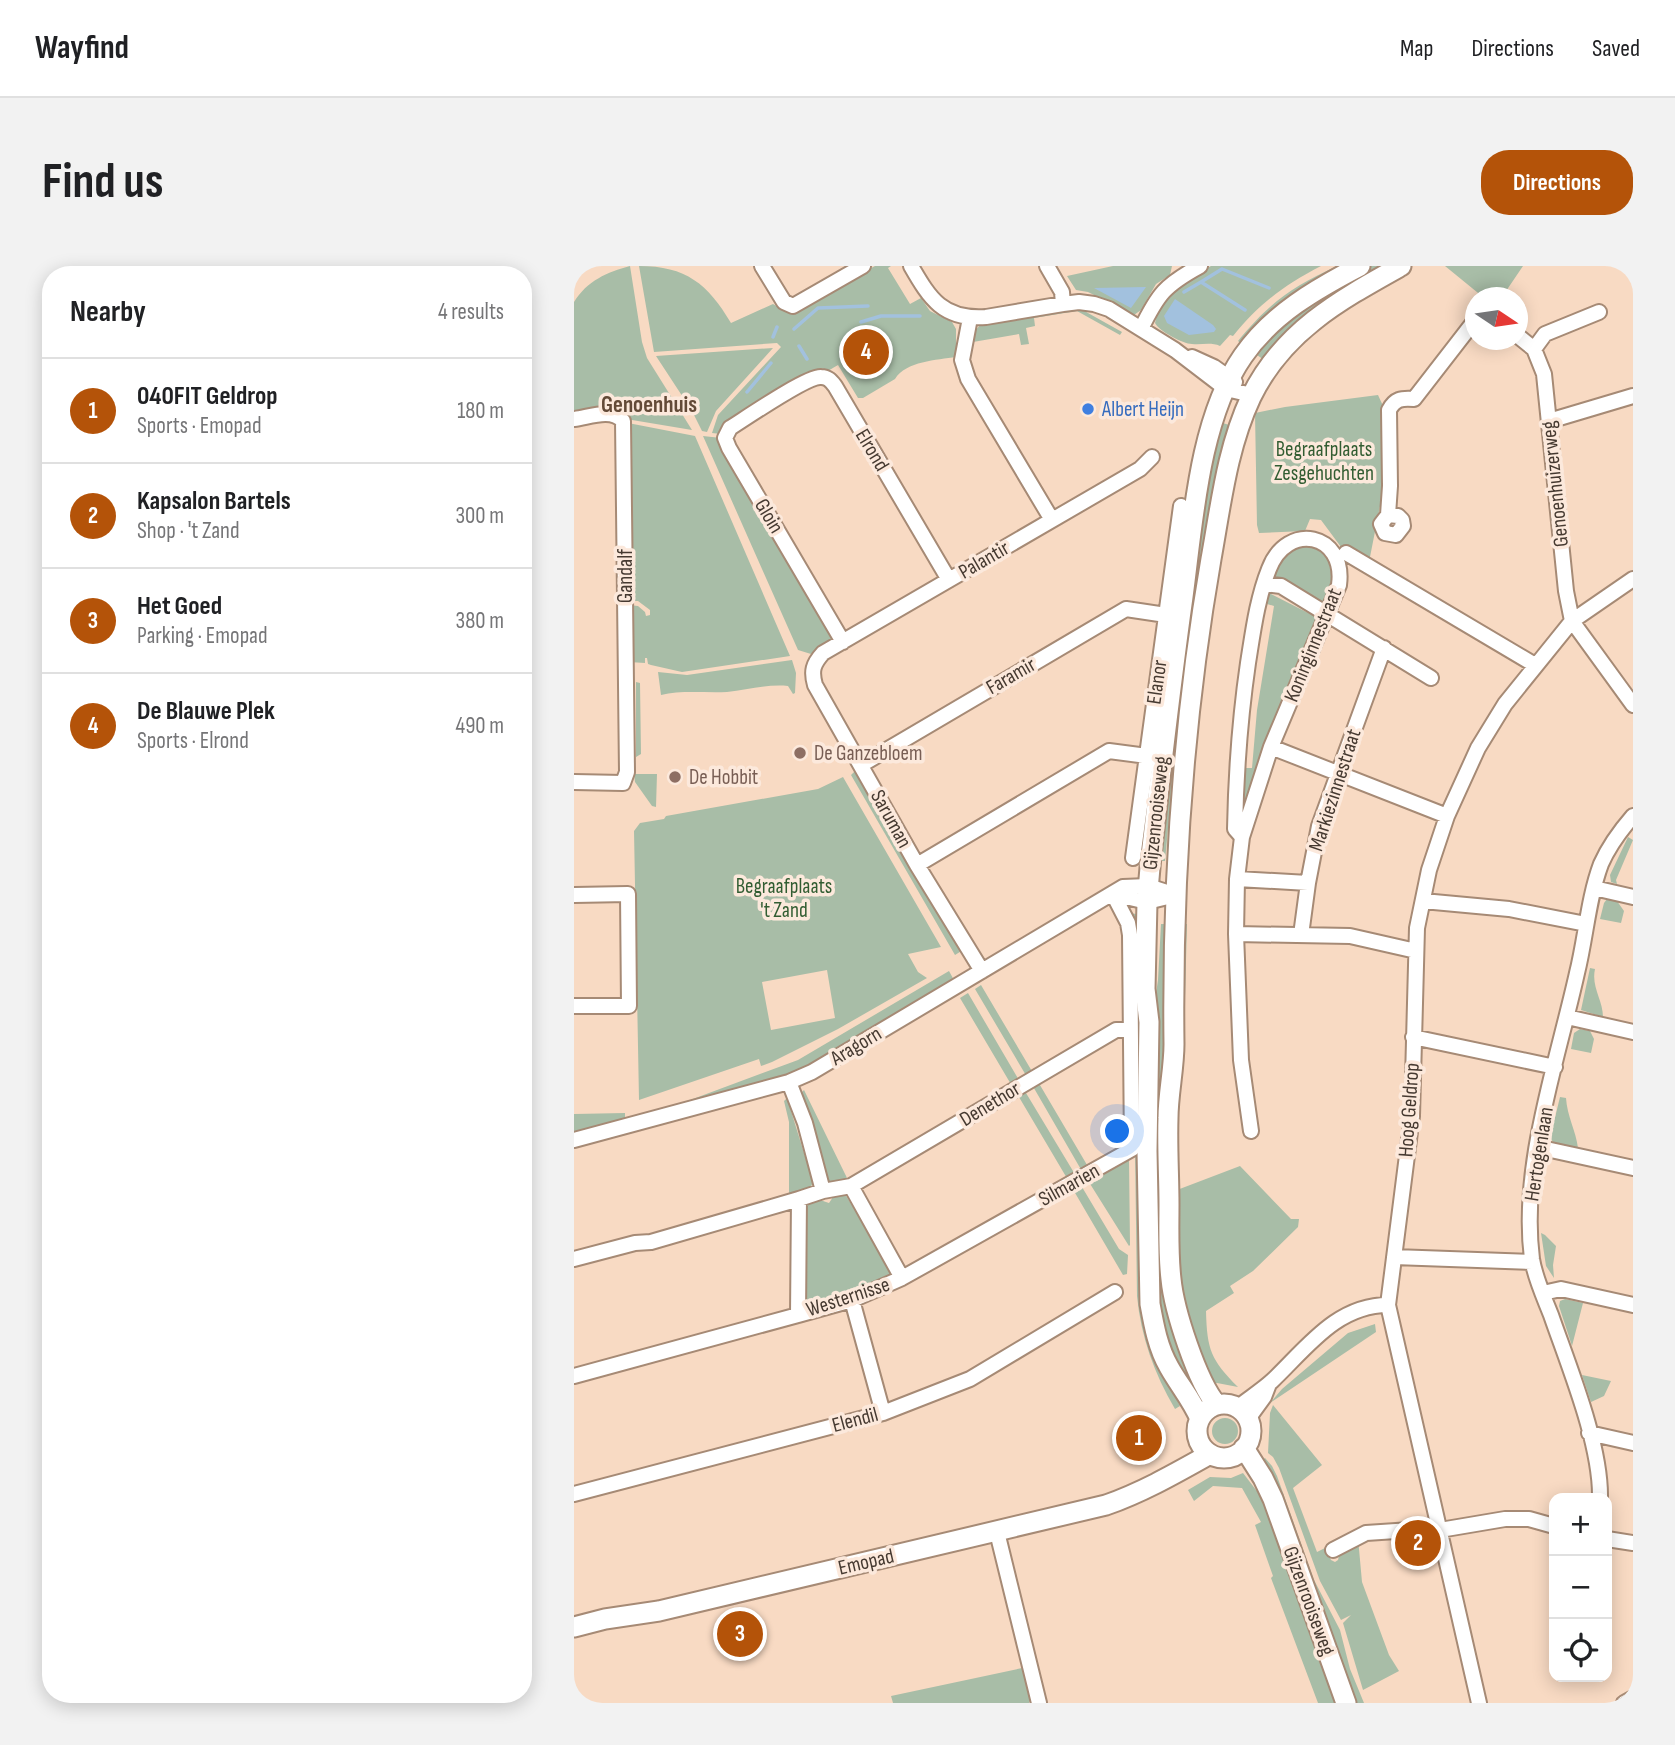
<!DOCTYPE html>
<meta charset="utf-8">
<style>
:root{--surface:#fff;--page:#f2f2f2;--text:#202124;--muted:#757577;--line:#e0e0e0;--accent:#b45309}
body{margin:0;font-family:"Sofia Sans Condensed",sans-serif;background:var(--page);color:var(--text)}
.controls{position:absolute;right:21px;bottom:21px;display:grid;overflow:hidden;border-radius:14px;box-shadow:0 4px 18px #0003}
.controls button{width:63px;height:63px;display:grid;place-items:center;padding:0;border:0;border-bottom:2px solid var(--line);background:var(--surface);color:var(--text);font:35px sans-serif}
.compass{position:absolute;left:891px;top:21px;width:63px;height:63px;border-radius:50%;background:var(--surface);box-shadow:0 4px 18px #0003;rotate:103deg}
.you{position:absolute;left:544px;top:866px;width:24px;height:24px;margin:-18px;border:5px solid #fff;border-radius:50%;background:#1a73e8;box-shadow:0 0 0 10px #1a73e833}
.badge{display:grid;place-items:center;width:46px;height:46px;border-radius:50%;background:var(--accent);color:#fff;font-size:23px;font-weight:700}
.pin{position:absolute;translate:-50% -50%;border:4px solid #fff;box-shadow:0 2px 7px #0006}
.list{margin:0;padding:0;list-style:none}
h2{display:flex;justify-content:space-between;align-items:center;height:91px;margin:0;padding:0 28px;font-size:30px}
h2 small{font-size:23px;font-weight:400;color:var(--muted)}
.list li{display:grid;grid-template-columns:46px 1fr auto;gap:21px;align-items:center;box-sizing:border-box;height:105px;padding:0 28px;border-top:2px solid var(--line)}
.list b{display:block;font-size:26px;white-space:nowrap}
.list p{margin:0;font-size:23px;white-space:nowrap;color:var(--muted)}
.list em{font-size:23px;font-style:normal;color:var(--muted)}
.icon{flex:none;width:38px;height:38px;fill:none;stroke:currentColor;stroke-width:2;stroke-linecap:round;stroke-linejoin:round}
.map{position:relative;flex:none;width:1059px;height:1437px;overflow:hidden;border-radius:28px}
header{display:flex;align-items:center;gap:42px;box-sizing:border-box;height:98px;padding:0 35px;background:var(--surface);border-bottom:2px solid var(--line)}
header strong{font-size:33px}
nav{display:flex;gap:38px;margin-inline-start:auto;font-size:24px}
.intro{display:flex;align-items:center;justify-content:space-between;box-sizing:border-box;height:168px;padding:0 42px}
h1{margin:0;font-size:49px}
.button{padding:18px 32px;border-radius:28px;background:var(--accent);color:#fff;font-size:24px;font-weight:700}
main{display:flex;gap:42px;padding:0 42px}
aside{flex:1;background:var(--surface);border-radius:28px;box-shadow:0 4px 18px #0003}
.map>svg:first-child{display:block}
</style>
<header>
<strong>Wayfind</strong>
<nav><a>Map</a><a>Directions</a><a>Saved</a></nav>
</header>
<div class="intro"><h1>Find us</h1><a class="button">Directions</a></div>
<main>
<aside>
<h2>Nearby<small>4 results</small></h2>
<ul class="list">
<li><span class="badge">1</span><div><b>040FIT Geldrop</b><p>Sports · Emopad</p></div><em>180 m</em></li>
<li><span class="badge">2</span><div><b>Kapsalon Bartels</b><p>Shop · 't Zand</p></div><em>300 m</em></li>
<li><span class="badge">3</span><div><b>Het Goed</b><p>Parking · Emopad</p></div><em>380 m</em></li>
<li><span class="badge">4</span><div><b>De Blauwe Plek</b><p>Sports · Elrond</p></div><em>490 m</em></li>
</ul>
</aside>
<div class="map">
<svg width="1059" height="1437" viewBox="0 0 1059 1437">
<rect width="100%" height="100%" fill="#f8dac3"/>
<path fill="#a8bda7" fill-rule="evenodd" d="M 56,0 L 68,76 L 73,92 L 118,164 L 52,153 L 0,148 L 0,36 C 13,15 33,6 56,0 Z
M 65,0 C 112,0 134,18 157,57 L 199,38 L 209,44 L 221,43 L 301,0 L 317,0 L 314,2 L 336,38 L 347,32 L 356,45 L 378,56 L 382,63 L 382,91 C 363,94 332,95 321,113 L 289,132 L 284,132 L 264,99 L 147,168 L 138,167 L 144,149 L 207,81 L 203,77 L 80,86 Z
M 539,0 L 598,0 L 596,9 L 582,18 L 567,44 L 560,49 L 514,26 L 502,24 L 493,10 Z
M 637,0 L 747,0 C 710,19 685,38 659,70 L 656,69 L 646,80 C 637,76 628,79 618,78 C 609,78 585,65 581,57 L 583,49 L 580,47 L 596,24 Z
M 763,0 L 778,0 L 669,79 L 664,75 C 696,36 718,21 763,0 Z
M 794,0 L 820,0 L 694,97 L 679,86 L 705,58 Z
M 871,0 L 949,0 L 928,31 L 909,31 Z
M 505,42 L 548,66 L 546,69 L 503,45 L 460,52 L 461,60 L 452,62 L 455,78 L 447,79 L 445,68 L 399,76 L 401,65 L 406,59 Z
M 199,82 L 142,145 L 133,166 L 128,165 L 118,145 L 82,90 Z
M 804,129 L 810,142 L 810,220 L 795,296 L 767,281 L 747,254 L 736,253 L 731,265 L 685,267 L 683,259 L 681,147 L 711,141 Z
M 643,155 L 658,160 L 606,514 L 595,552 L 591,595 L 580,595 L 604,396 Z
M 54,157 L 121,170 L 216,390 L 108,406 L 77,399 L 74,398 L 73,392 L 71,392 L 71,397 L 55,396 L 55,339 L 64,340 L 71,346 L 72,350 L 76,349 L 76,344 L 64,335 L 55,335 Z
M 129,170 L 147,172 L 261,372 L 237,388 L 224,384 Z
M 745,278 L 762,304 L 754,342 L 694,314 L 716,280 Z
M 695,327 L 746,353 L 666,557 L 667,502 L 678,502 L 683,444 L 700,340 L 693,338 Z
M 218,394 L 222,407 L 221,427 L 219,428 L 214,420 C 193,418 174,424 153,426 C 130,427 106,424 87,429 L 84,406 L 113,409 Z
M 62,416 L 66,417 L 67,488 L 62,491 Z
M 283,503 L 389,684 L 381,689 L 277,509 Z
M 60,508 L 83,508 L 82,541 L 78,540 L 61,516 Z
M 269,511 L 367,681 L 334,688 L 344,706 L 353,712 L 264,763 L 198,796 L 187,800 L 185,793 L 65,834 L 60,565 L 66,557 L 90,553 L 92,550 L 244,523 ZM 253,704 L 261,752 L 197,764 L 188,716 Z
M 1054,571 L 1059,574 L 1042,614 L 1043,618 L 1037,616 L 1036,609 Z
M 1033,633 L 1043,635 L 1050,645 L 1047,657 L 1026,653 L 1030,637 Z
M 552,642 L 556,643 L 556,647 L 562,648 L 563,656 L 570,656 L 581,1090 L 606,1140 L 601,1143 C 580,1107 567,1071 563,1030 L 558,659 Z
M 587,658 L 597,658 L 592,941 L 627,1118 L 616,1126 L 582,1055 L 581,734 L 584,714 Z
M 608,658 L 613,658 L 611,731 L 603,837 L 603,924 L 666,900 L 717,953 L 725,953 L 724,961 L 679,1005 L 656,1020 L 660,1027 L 632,1045 C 633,1084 637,1094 664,1121 L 643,1117 L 636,1120 C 620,1082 605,1047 600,1007 L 597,843 L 603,776 Z
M 1016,702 L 1021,703 C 1017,721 1029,734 1029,751 L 1007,744 Z
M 375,705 L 381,716 L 227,806 L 92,843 L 224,794 Z
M 407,719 L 459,807 L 453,811 L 401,723 Z
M 394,727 L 446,816 L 438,820 L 386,732 Z
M 1006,763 L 1016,765 L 1020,773 L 1017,787 L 997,783 L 1000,767 Z
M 463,814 L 516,904 L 509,907 L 457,817 Z
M 449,822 L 502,910 L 494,914 L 442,826 Z
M 230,824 L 273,912 L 259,918 L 251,915 L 241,868 L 227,827 Z
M 986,831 L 992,832 C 993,850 1002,865 1004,882 L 980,877 L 976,872 Z
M 213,832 L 239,916 L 236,923 L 215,928 L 215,856 L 210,835 Z
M 51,847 L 51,854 L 0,867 L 0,848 Z
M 555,894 L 556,979 L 555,980 L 513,913 L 520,910 L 523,915 L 526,913 L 525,911 Z
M 505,916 L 545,983 L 554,989 L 553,1008 L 549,1009 L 497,920 Z
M 269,925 L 323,1011 L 262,1034 L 228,1041 L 226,939 L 246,934 L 255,937 L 261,928 Z
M 967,967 L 971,969 L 982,980 L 979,999 L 980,1012 L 972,1000 Z
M 991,1033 L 1009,1037 L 998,1080 L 985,1040 L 986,1035 Z
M 801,1058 L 802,1066 L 696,1137 L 708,1123 L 774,1067 Z
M 1008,1109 L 1037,1115 L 1030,1130 L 1017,1136 Z
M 699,1139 L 748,1199 L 719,1222 L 743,1286 L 751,1282 L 757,1294 L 761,1296 L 764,1294 L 767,1282 L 784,1272 L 788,1316 L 815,1389 L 825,1405 L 789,1424 L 769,1357 L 777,1349 L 767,1354 L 746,1315 L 705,1202 L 699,1191 L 694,1187 L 696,1147 Z
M638 1165a13 13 0 1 1 26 0a13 13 0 1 1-26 0Z
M 691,1192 L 698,1200 L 703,1210 L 740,1314 L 766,1364 L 776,1403 L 790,1437 L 783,1437 L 686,1196 Z
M 669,1207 L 692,1237 L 763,1437 L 744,1437 L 697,1312 L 699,1310 L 681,1259 L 687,1256 L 668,1222 L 639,1220 L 620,1235 L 614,1224 L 636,1211 L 657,1212 Z
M 453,1401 L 459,1429 L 455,1437 L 319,1437 L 317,1430 Z"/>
<path fill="#a2c1de" d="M 572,21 L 557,42 L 520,22 Z
M 601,33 L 639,59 L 642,63 L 640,66 L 615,69 L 593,57 L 590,50 Z"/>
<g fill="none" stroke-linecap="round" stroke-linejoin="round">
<path stroke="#a2c1de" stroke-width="3.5" d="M 627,16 L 648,3 L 695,22
M 610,26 L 627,16 L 671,44
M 287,56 L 307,50 L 346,50
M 220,63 L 244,42 L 294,40
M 199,71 L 203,61
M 225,80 L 233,93
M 173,126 L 197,97"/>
<g stroke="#a68a75" stroke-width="18">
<path id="street" d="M 188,0 L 210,36 L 219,40 L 289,0
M 337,0 C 356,33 369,54 412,51 L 489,38 L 505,36 L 520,38 L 535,43 L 601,84 L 652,123 L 678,129
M 473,0 L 488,26 L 489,38
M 396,52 L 388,94 L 394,113 L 478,254
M 567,63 C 584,28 591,19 626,0
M 944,70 L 960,83 L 970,108 L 992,325 L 998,355 L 1059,439
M 960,83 L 971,68 L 1025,46
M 618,91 L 640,101 L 661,116
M 0,153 C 16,151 37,142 49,155 L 53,506 L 49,517 L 0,516
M 975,155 L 1059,130
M 814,249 L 824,250 L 828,254 L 829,260 L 822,269 L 811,267 L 807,258 L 814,249 L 816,220 L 815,144 C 821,133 827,132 840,133 L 902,53
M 772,287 L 961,399
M 690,318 L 707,320 L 857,412
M 269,376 L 155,182 L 151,172 L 156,162 C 172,152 233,110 247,111 C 254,111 257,115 261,120 L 375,314
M 697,481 L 873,550
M 287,499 L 552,343 L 592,349
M 668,571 L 661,563 C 662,507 666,452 674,397 C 679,366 683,333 695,303 C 713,255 772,267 765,319 L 697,481 L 668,571 L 663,613 L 662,668 L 667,794 L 677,865
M 559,592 L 607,240
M 343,599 L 535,485 L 573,490
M 663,613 L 734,617
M 1020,622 L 1059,631
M 539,628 L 573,636 L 602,629
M 0,629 L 54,628 L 55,740 L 0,740
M 849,635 L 935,643 L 1012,658
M 662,668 L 776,670 L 842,685
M 727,669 L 734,617 L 745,560 L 810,382
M 408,705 L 343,599 L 241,419 C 237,405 239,398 249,387 L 566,203 L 578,191
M 993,751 L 1059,766
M 839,771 L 981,801
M 215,816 L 231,857 L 249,925
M 0,874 L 215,816 L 238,806 L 549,621 L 574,620 L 602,629
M 963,881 L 1059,902
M 277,920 L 328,1012 L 278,1034 L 224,1049 L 225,933 L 249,925 L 277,920 L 542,764 L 556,764
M 820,991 L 958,996
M 0,993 L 61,977 L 77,976 L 225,933
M 328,1012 L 558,883 L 556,669 L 554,657 L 539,628
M 969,1027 L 987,1023 L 1059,1039
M 278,1034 L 309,1147
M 0,1110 L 224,1049
M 663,1142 C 674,1133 687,1125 698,1115 C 732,1083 762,1039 814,1039
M 674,1153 L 690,1131 L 695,1118
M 1015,1167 L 1059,1177
M 0,1228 L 309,1147 L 396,1113 L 541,1026
M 1026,1232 C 1027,1178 995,1101 977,1049 C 970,1031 961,1012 958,993 C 946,901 983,797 1003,707 C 1012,671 1014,633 1027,598 C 1035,580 1046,565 1059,550
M 423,1266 L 465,1437
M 1033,1273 L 1059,1277
M 759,1284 L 792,1267 L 852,1263 L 866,1264 L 931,1253 L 955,1253 L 980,1260
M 905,1437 L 814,1039 L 838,850 L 843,662 L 855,604 L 873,550 L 904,482 L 931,438 L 998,355 L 1059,313
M 1050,1437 L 1059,1432"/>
</g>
<g stroke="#a68a75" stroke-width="23">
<path id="secondary" d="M623 1165a27 27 0 1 1 54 0a27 27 0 1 1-54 0Z
M 643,1139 C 623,1116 600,1044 597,1013 C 594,988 595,963 595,939 C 595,910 593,881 594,852 C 594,828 600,803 600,778 C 598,615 609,454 637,293 C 647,238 653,182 677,131 C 709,65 766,34 827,0
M 626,1153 C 618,1134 605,1119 595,1101 C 584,1082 580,1060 576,1038 L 573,885 L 575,756 L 571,723 L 573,636 L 577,590 C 587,503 597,417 609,331 C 619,256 625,153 669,90 C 698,48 742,23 786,0
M 670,1182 L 689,1212 L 699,1233 L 772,1437
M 0,1361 L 31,1353 L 85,1345 L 532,1239 C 569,1226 602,1207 636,1188"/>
</g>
<use href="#street" stroke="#fff" stroke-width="14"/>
<use href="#secondary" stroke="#fff" stroke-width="19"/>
</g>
<circle fill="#3f7fe0" stroke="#fce9dc" stroke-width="2.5" cx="514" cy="143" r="7"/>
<g fill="#8d6e63" stroke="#fce9dc" stroke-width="2.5">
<circle cx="226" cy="487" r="7"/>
<circle cx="101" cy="511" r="7"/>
</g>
<g text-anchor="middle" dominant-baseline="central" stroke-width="7" stroke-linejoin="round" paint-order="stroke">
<g font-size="21" fill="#366cbe" stroke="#fce9dc" text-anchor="start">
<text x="528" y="143">Albert Heijn</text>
</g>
<g font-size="21" fill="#325d32" stroke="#fce9dc">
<text x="750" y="183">Begraafplaats<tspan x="750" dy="24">Zesgehuchten</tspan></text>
<text x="210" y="620">Begraafplaats<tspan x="210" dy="24">'t Zand</tspan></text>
</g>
<g font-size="21" fill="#463a31" stroke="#fce9dc">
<text transform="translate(298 184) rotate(59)">Elrond</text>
<text transform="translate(981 218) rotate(-96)">Genoenhuizerweg</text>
<text transform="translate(195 250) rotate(59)">Gloin</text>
<text transform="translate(410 294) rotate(-30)">Palantir</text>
<text transform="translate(51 310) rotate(-90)">Gandalf</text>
<text transform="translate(739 379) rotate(-68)">Koninginnestraat</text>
<text transform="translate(437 410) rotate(-30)">Faramir</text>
<text transform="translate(583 416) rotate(-82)">Elanor</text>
<text transform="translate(761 524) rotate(-72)">Markiezinnestraat</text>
<text transform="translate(582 547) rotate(-84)">Gijzenrooiseweg</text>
<text transform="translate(317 553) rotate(61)">Saruman</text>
<text transform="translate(282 780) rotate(-31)">Aragorn</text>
<text transform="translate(416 838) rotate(-31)">Denethor</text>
<text transform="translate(835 844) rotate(-86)">Hoog Geldrop</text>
<text transform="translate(965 888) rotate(-81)">Hertogenlaan</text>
<text transform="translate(495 919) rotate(-29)">Silmarien</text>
<text transform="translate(274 1031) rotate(-18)">Westernisse</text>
<text transform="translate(281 1154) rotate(-15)">Elendil</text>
<text transform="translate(292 1296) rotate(-13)">Emopad</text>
<text transform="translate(735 1335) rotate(70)">Gijzenrooiseweg</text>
</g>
<g font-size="21" fill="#785e54" stroke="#fce9dc" text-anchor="start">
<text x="240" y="487">De Ganzebloem</text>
<text x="115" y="511">De Hobbit</text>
</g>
<g font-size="23" font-weight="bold" fill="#634a37" stroke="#fce9dc">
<text x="75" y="139">Genoenhuis</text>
</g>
</g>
</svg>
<div class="controls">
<button>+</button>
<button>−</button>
<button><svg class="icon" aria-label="locate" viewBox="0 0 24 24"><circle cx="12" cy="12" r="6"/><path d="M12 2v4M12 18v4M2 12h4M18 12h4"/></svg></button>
</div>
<svg class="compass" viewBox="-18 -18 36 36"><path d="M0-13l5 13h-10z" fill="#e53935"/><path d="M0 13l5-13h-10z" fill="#757577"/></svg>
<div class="you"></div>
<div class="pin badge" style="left:565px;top:1172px">1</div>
<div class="pin badge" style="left:844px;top:1277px">2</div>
<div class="pin badge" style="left:166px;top:1368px">3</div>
<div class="pin badge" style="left:292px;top:86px">4</div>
</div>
</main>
